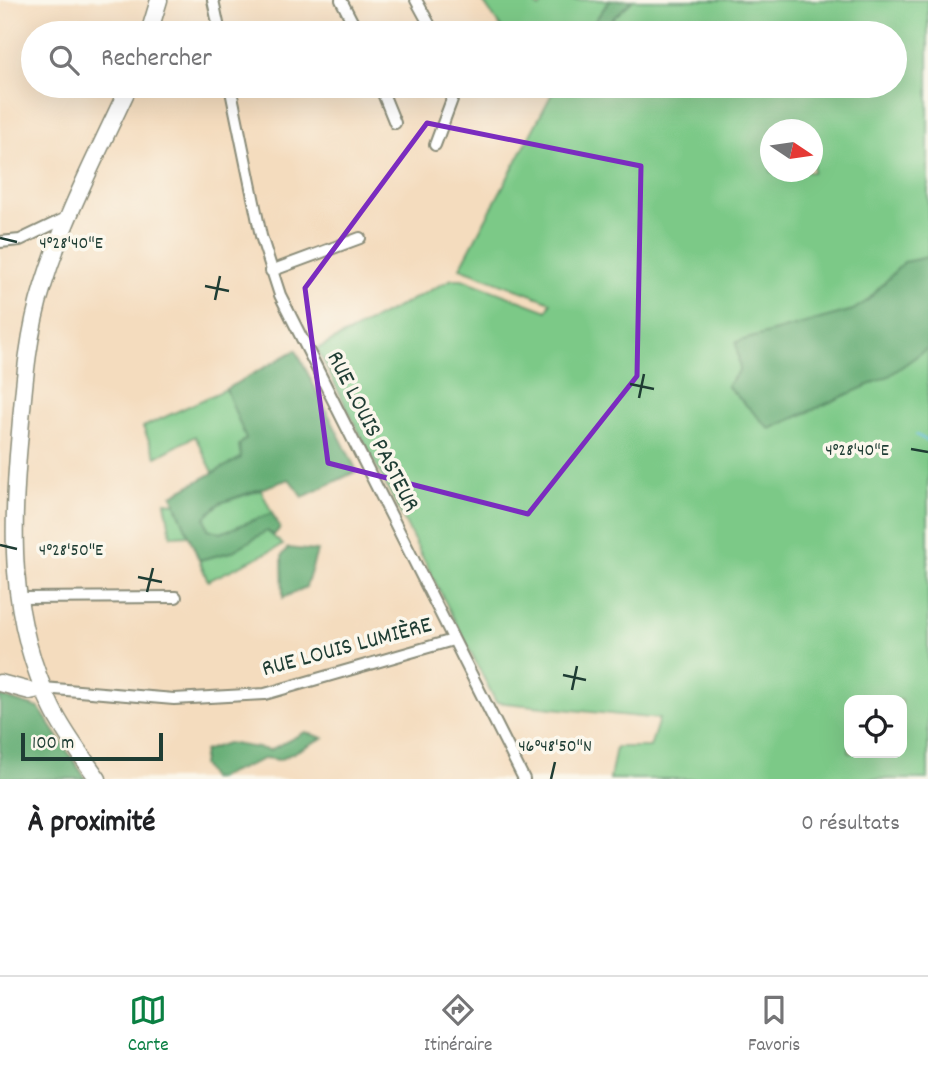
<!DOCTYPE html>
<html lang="fr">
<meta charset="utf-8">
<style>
:root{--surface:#fff;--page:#f6f6f6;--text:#202124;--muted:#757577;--line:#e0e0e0;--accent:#0b8043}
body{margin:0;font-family:Dekko,sans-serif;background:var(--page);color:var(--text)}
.controls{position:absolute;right:21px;bottom:21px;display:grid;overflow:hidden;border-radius:14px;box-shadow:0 7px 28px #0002}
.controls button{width:63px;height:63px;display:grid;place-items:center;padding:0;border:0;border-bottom:2px solid var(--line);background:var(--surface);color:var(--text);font:35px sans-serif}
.compass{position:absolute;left:760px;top:119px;width:63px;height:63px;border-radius:50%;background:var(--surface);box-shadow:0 7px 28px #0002;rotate:103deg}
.scale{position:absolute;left:21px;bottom:18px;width:142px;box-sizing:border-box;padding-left:7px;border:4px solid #1f3d34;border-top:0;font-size:19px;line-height:24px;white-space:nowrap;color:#1f3d34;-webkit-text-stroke:5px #fbf7ec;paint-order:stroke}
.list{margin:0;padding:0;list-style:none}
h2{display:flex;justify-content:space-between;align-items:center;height:91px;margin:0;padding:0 28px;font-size:30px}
h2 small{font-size:23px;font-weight:400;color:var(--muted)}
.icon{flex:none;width:38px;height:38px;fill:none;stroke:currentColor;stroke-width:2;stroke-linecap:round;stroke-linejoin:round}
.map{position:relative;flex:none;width:928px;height:779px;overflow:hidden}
.search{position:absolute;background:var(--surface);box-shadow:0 7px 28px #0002;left:21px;right:21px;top:21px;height:77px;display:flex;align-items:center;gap:18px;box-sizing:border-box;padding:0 24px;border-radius:38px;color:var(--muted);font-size:26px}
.sheet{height:196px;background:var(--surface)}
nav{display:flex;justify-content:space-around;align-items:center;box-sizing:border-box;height:98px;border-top:2px solid var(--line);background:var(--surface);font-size:19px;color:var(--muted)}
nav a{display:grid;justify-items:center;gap:4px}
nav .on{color:var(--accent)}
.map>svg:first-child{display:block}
</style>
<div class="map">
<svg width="928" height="779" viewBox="0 0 928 779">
<rect width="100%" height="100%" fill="#fbf7ec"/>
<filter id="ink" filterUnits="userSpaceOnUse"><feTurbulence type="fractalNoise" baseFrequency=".0143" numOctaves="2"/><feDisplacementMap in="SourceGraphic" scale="14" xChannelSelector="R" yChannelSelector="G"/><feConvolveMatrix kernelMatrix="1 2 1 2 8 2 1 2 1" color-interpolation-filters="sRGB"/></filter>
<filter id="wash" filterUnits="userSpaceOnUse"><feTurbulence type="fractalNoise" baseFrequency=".00686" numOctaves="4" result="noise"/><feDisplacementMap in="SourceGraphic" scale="28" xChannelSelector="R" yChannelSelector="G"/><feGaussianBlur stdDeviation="1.57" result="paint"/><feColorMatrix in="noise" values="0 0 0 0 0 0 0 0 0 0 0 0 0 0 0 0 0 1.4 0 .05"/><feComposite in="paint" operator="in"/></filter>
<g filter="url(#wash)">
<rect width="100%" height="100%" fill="#f4dcbe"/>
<path fill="#7cc987" stroke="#4e835e" stroke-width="2" fill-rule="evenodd" d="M 482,0 L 530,0 L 539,8 L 547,0 L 610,0 L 586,33 L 505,33 Z
M 633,0 L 928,0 L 928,779 L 610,779 L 616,747 L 650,747 L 659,719 L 496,702 L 317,349 L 452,279 L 462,279 L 547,311 L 551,302 L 460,268 L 556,86 L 895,86 L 895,33 L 597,33 ZM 771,130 L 813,130 L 813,172 L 771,172 ZM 849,700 L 902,700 L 902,753 L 849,753 Z
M 226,389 L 247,440 L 241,458 L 214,474 L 195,436 L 156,457 L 143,427 Z
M 261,490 L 272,513 L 221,533 L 207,529 L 205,517 L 220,503 Z
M 165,502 L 175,503 L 189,535 L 171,536 Z
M 267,531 L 283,545 L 208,581 L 199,560 L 231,552 Z"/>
<path fill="#65ad74" stroke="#427554" stroke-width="2" d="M 610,0 L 633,0 L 597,33 L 586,33 Z
M 928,257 L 928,348 L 889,376 L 770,429 L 727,386 L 740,370 L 736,342 L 853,310 L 867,301 L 904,262 Z
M 296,350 L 357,471 L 303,497 L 289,479 L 220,503 L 205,517 L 208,529 L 221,533 L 272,513 L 280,528 L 274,535 L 267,531 L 231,552 L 199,560 L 172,495 L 241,458 L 239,445 L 246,439 L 226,389 Z
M 288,548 L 317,551 L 306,587 L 283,598 L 282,555 Z
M 0,696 L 39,708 L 86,779 L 0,779 Z
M 305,732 L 323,738 L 279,760 L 266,758 L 216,779 L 211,779 L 202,765 L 204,751 L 227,743 L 270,750 Z"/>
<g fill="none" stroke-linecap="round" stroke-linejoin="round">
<path stroke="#68bde4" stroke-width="2.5" d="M 916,435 L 928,441"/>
</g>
</g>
<g filter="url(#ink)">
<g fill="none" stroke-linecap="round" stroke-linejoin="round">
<g stroke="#8a8c79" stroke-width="14">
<path id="street" d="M 213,0 L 220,33
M 341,0 L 358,33
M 416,0 L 434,33
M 230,86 L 261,236 L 280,295 L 524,779
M 380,86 L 395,123
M 435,145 L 457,86
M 0,242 L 20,240 L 68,217
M 271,271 L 360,238
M 18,598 L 176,597
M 43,688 L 174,699 L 265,694 L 453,640"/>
</g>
<g stroke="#8a8c79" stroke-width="19">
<path id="secondary" d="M 149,33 L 159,0
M 0,683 L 30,691 L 43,688
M 98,779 C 82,756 64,733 52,708 C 8,618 11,528 20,432 C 24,384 28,332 43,286 C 64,217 99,151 129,86"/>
</g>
<use href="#street" stroke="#fff" stroke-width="10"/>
<use href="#secondary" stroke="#fff" stroke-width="16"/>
</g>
</g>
<path fill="none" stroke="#7b2cbf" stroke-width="5" stroke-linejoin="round" d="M 427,123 L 641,166 L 637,376 L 528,514 L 328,463 L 305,288 Z"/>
<path fill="none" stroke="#1f3d34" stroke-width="2.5" d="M 0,238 L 17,242M 205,286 L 229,291M 215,300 L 220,276M 630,384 L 654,389M 639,398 L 644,374M 911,449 L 928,452M 0,545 L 17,549M 138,577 L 162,582M 147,592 L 153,568M 563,675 L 586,680M 572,690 L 577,666M 551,779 L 555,762"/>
<g text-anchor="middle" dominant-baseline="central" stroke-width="7" stroke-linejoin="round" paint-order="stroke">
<g font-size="24" fill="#1f3d34" stroke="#fbf7ec">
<text transform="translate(372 432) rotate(63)">RUE LOUIS PASTEUR</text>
<text transform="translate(347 648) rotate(-15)">RUE LOUIS LUMIÈRE</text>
</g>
</g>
<g font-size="18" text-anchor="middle" fill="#1f3d34" stroke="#fbf7ec" stroke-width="7" stroke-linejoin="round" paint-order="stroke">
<text x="71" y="248">4°28'40"E</text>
<text x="857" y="455">4°28'40"E</text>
<text x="71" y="555">4°28'50"E</text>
<text x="555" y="751">46°48'50"N</text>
</g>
</svg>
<div class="controls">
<button><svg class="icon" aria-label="locate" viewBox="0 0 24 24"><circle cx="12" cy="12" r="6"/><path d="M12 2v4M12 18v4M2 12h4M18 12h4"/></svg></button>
</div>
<svg class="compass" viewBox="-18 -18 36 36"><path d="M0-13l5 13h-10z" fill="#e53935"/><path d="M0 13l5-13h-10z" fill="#757577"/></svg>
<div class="scale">100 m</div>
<div class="search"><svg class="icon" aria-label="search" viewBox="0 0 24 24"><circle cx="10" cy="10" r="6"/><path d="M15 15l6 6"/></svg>Rechercher</div>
</div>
<section class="sheet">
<h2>À proximité<small>0 résultats</small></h2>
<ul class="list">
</ul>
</section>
<nav>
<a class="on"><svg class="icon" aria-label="map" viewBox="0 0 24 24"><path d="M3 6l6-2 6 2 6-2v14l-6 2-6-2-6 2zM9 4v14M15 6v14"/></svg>Carte</a>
<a><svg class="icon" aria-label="directions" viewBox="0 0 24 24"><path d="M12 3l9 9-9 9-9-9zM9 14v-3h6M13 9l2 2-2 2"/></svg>Itinéraire</a>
<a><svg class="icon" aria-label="saved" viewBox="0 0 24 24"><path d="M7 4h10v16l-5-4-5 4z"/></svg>Favoris</a>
</nav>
